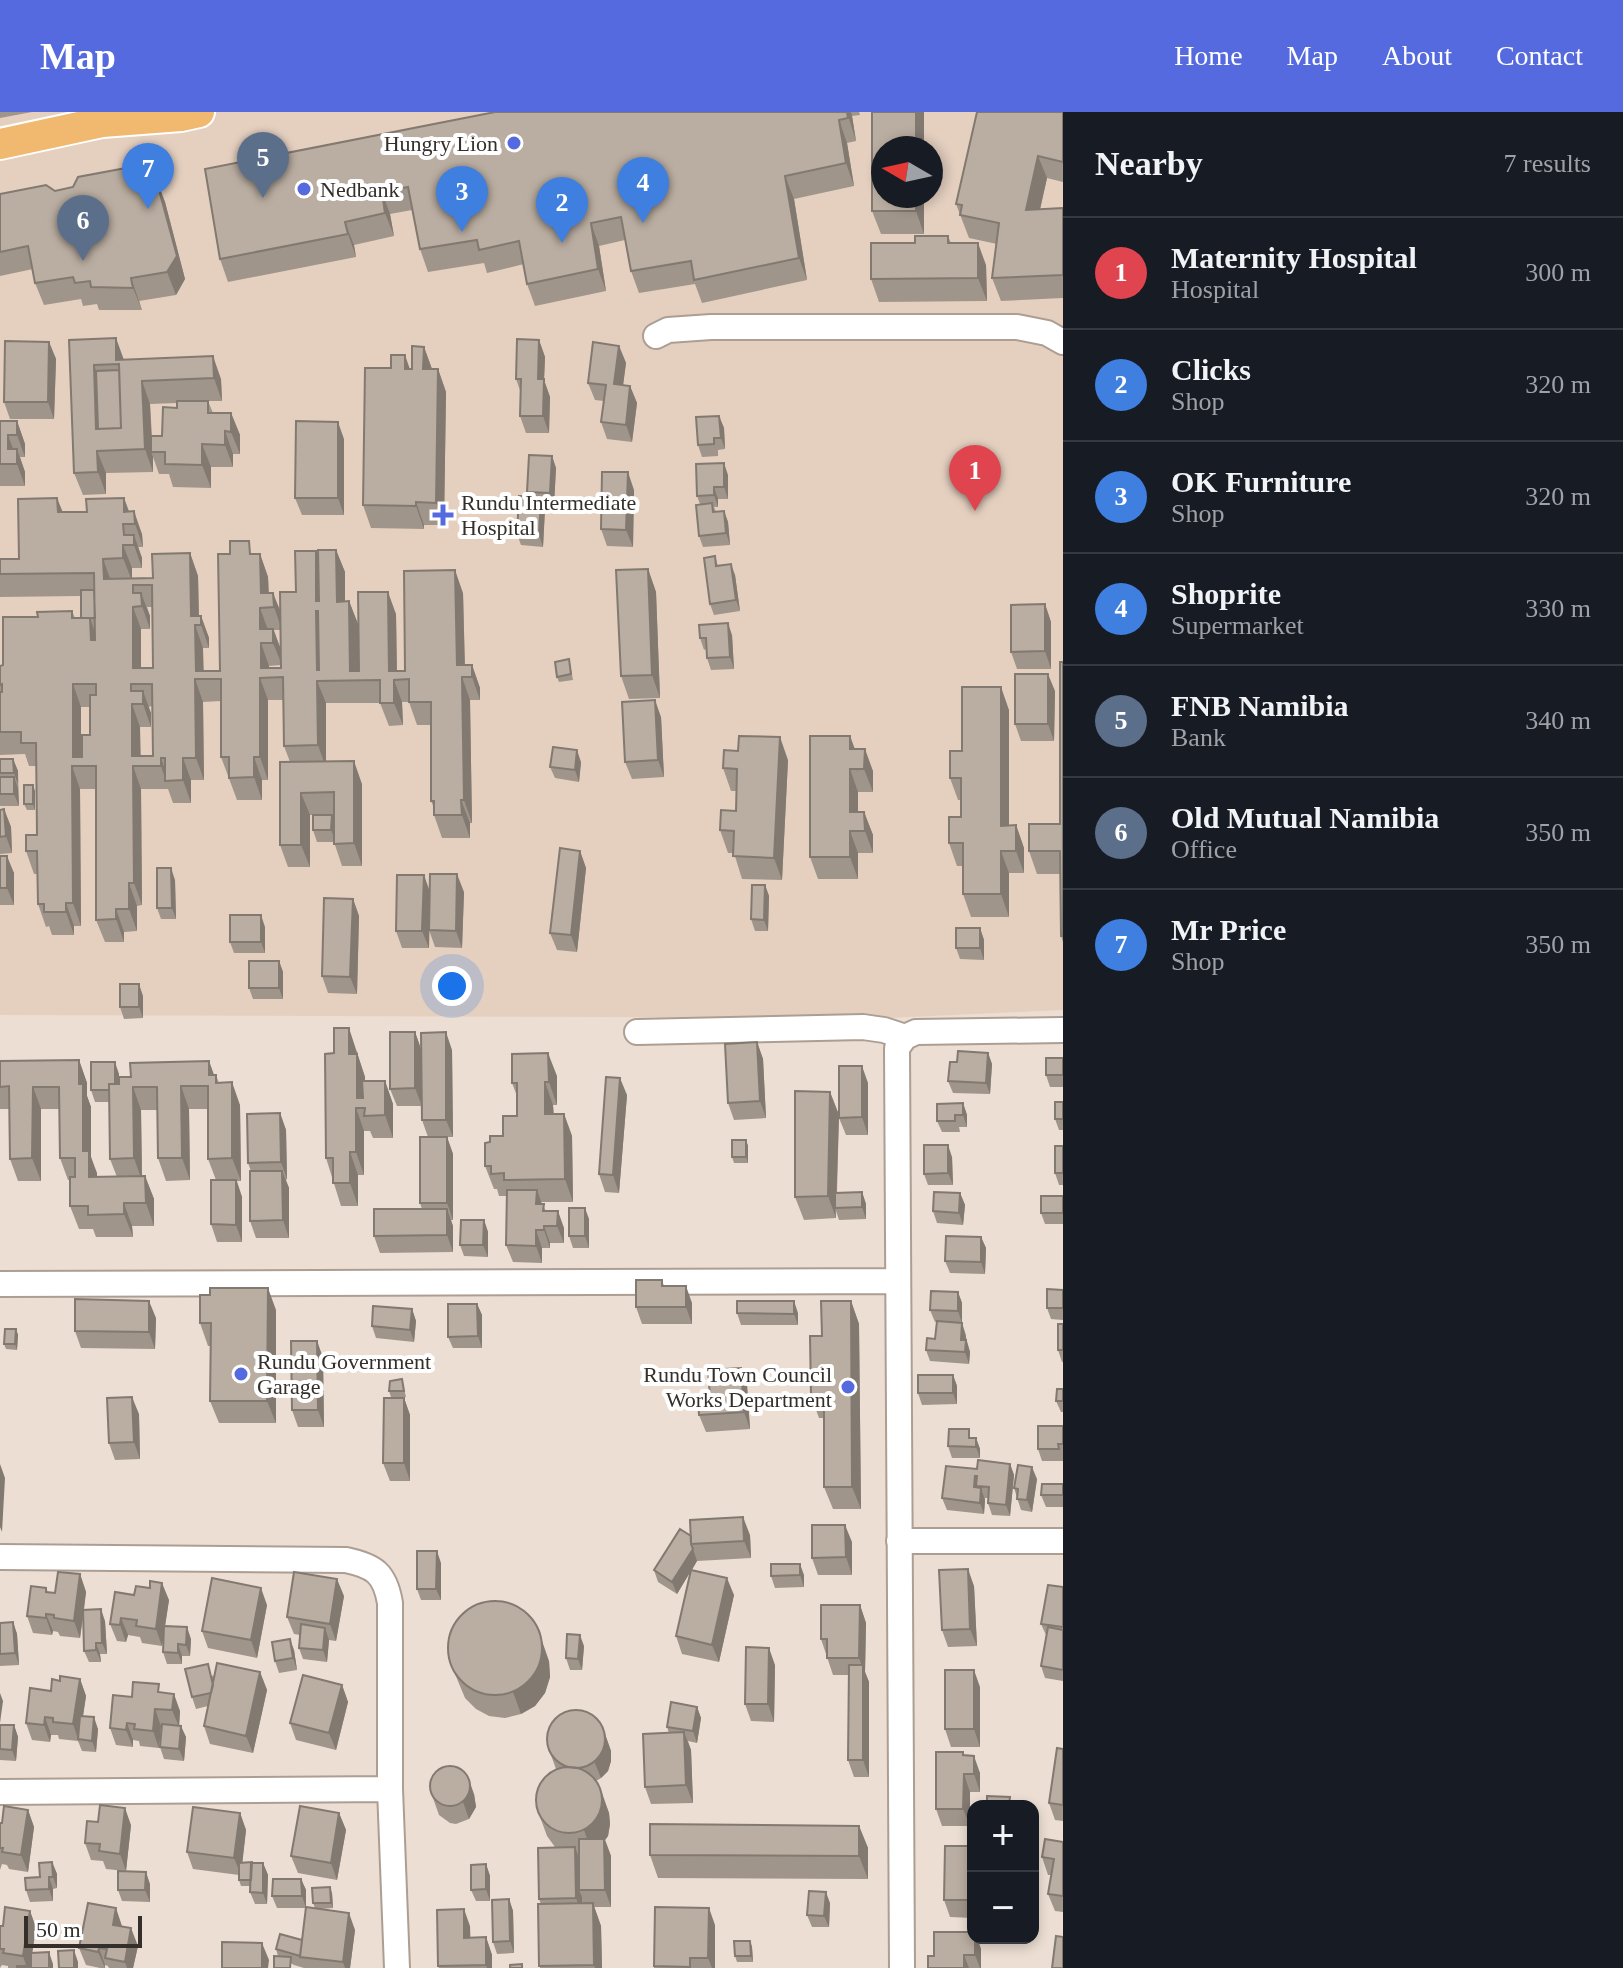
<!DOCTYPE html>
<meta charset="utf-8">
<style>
:root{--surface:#171b24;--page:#242831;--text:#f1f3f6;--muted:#9ea1a6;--line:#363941;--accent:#566ae0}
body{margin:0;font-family:Georgia,serif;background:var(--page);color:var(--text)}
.controls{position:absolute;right:24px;bottom:24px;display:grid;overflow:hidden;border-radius:16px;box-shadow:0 4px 12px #0003}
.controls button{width:72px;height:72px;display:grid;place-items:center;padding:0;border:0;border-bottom:2px solid var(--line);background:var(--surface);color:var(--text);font:40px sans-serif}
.compass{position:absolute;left:871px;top:24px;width:72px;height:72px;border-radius:50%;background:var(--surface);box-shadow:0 4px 12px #0003;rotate:279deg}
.scale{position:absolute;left:24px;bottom:20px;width:118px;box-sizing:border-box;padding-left:8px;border:4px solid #342f2a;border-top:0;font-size:22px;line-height:28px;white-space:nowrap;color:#342f2a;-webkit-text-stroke:6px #fff;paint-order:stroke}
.you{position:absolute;left:452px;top:874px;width:28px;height:28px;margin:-20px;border:6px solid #fff;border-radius:50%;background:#1a73e8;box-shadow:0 0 0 12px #1a73e833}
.badge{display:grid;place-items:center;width:52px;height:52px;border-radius:50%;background:var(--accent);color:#fff;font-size:26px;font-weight:700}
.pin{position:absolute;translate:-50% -66px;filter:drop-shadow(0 2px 4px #0008)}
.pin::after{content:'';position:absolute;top:42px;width:28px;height:24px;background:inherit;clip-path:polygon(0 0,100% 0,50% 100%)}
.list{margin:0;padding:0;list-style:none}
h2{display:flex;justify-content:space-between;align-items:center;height:104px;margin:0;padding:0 32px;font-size:34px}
h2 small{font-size:26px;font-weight:400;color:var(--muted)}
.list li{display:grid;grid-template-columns:52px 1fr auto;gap:24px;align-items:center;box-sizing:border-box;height:112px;padding:0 32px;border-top:2px solid var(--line)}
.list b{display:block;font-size:30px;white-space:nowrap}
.list p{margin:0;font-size:26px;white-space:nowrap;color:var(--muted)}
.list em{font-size:26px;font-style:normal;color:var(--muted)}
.map{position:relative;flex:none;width:1063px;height:1856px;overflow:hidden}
header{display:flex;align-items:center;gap:48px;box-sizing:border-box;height:112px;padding:0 40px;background:var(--accent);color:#fff}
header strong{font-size:38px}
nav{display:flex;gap:44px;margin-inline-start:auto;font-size:28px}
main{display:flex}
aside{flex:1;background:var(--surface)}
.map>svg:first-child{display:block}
</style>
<header>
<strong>Map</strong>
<nav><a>Home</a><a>Map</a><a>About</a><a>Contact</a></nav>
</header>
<main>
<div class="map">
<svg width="1063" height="1856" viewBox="0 0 1063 1856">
<rect width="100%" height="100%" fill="#ecded2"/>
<path fill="#e5d0c0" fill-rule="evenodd" d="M 0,0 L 1063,0 L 1063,898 L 888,906 L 0,903 ZM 883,36 L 931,36 L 931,84 L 883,84 Z"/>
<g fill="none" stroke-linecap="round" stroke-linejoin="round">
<g stroke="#ac9e93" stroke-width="28">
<path id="minor" d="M 656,224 L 668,218 L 711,215 L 1017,215 L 1047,221 L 1063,230
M 637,920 L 863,915 L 884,918 L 905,925
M 0,1172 L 897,1169
M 899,1429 L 1063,1429
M 0,1445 L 346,1448 C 374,1454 385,1461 390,1491 L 390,1677 L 397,1856
M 0,1680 L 390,1677
M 902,1856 L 897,936 L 905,925 L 916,920 L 1063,918"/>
</g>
<g stroke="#fff" stroke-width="34">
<path id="major" d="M 0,32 L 102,10 L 181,4 L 199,0"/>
</g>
<use href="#minor" stroke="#fff" stroke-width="24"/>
<use href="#major" stroke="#f1b86f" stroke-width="30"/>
</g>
<path fill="#a0958a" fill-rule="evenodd" d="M 0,0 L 32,0 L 0,6 Z
M 495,0 L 859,0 L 860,3 L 852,4 L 856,29 L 847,31 L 854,74 L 794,87 L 807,168 L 702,191 L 695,172 L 639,181 L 631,159 L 625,128 L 599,134 L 606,179 L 535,194 L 527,172 L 524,152 L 487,161 L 484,151 L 428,160 L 420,137 L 412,98 L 390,102 L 394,124 L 354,133 L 356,145 L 228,170 L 220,147 Z
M 1063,0 L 1063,70 L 1047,66 L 1040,97 L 1063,96 L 1063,186 L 1001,189 L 992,166 L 997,132 L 969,126 L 956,92 Z
M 142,53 L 143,58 L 156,67 L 165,90 L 185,167 L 176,183 L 139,189 L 142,198 L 99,198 L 97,192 L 83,194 L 81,187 L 44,193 L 35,171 L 33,157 L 0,164 L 0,82 L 55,79 L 73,75 Z
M 883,84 L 924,84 L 924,122 L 881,122 L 872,99 Z
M 948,124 L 951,131 L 986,153 L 987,189 L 879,190 L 871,167 L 915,131 Z
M 69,228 L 124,248 L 221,267 L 222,289 L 208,289 L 213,301 L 231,301 L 240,323 L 240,342 L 233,342 L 233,355 L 211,355 L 211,376 L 173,375 L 169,362 L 159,362 L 153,345 L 153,360 L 106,361 L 106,382 L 83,383 L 74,361 ZM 177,291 L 177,296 L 162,324 L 152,324 L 150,292 Z
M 539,228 L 545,245 L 544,268 L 550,285 L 549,321 L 526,321 L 520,304 L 521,281 L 516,267 Z
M 49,230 L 56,247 L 54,307 L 10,307 L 4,290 Z
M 619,234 L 626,251 L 623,273 L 630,274 L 637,291 L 632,330 L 607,327 L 601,310 L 604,289 L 595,288 L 588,271 Z
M 424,235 L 432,257 L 438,257 L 446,280 L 444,413 L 424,413 L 424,417 L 371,416 L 363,393 L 410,257 L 412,257 Z
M 719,304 L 724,316 L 725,337 L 718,338 L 718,344 L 702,345 L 698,333 Z
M 0,309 L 17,309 L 25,332 L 25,345 L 20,345 L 25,360 L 25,374 L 0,374 Z
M 344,327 L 344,403 L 302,403 L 295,386 Z
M 552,344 L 556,356 L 554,393 L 543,392 L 545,397 L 543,435 L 521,433 L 517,422 L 529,384 L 527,380 Z
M 728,363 L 728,387 L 718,387 L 718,395 L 714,395 L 716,400 L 724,399 L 728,410 L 730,433 L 703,435 L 699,424 L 700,392 L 697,384 Z
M 634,378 L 633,435 L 607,434 L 601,417 Z
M 124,386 L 129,399 L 142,422 L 143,435 L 138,435 L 142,446 L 142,456 L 132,456 L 132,467 L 153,466 L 190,441 L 198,464 L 199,504 L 201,504 L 209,526 L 209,536 L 203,536 L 203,559 L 220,559 L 254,442 L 260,442 L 268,465 L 269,481 L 280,500 L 296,480 L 316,439 L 318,445 L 336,438 L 345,460 L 345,490 L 349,489 L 358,512 L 358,559 L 396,502 L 397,559 L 405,559 L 463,481 L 465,553 L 472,553 L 480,576 L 480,588 L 470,588 L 472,711 L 470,711 L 470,726 L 442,726 L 434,703 L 434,696 L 431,689 L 431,613 L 417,613 L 409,590 L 402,590 L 403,613 L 389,614 L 380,591 L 326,591 L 326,650 L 362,672 L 362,754 L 342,754 L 334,730 L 317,730 L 313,718 L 313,703 L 310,703 L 310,755 L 288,755 L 280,733 L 290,650 L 284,634 L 284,588 L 268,588 L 268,668 L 262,668 L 262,688 L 237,688 L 221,645 L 221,589 L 203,590 L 204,668 L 191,668 L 191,691 L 173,691 L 168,677 L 141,677 L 142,793 L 137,794 L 137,819 L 124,820 L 124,830 L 105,830 L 96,808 L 96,677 L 80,677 L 81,814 L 74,814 L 74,823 L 52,823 L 49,814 L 46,815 L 38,792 L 37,762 L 34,762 L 26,739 L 37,723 L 36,654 L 29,654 L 25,642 L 0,643 L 0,554 L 3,553 L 38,505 L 72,499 L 75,506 L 81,506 L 81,484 L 0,485 L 0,447 L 19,447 L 63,400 L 87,400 ZM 147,495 L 152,495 L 153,556 L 141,556 L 141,517 L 150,517 L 150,504 ZM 274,518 L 281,518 L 281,539 ZM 281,553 L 281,556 L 269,556 L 269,554 ZM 152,594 L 153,644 L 140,644 L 140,615 L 151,615 L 151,601 L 148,595 ZM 81,595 L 90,595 L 90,623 L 81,645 Z
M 715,444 L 718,454 L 735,463 L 740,499 L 714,503 L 710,492 Z
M 648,457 L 656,480 L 660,586 L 629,587 L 621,564 Z
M 1045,492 L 1051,510 L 1051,557 L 1017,557 L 1011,540 Z
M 732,523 L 734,557 L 711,558 L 707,546 L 706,537 L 704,538 L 700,526 Z
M 569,547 L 573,568 L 559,570 L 557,565 Z
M 1063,550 L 1063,830 L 1061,824 L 1060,762 L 1037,762 L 1029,739 L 1060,712 Z
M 1055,579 L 1054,629 L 1021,629 L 1015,612 Z
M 1009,598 L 1009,713 L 1016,713 L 1024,736 L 1024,761 L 1009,761 L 1009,805 L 971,805 L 963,782 L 963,754 L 957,754 L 949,731 L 961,705 L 961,688 L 958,688 L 950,666 L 962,639 Z
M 661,605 L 664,665 L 632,667 L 625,650 Z
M 850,624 L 855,637 L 873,659 L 873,680 L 858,680 L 858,700 L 864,700 L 873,723 L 873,741 L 858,741 L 858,767 L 818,767 L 810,745 Z
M 0,647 L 13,647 L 18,659 L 19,694 L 0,694 Z
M 788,648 L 782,768 L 742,767 L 734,741 L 728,741 L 720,718 L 736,699 L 736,679 L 731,679 L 723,656 Z
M 581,650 L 579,670 L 555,666 L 550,655 Z
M 35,679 L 35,698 L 27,698 L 24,692 Z
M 4,697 L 11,715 L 12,741 L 0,742 L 0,698 Z
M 580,739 L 586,756 L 577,840 L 557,838 L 550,821 Z
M 0,744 L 14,761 L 14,793 L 0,793 Z
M 175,768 L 176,807 L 161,807 L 157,796 Z
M 765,773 L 769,784 L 768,819 L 755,819 L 751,807 Z
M 430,780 L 429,836 L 402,836 L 396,819 Z
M 464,780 L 462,836 L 435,835 L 429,818 Z
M 353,787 L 359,804 L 357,882 L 328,881 L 322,864 Z
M 265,815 L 265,841 L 234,841 L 230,830 Z
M 980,816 L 984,828 L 984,848 L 960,847 L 956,836 Z
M 279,849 L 283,860 L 283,887 L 253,887 L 249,876 Z
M 143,884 L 143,906 L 124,907 L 120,895 Z
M 415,920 L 421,937 L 422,994 L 397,994 L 390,977 Z
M 757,930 L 763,947 L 766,1006 L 734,1008 L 728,991 Z
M 452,938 L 453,1025 L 428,1025 L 422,1008 Z
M 358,939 L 358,944 L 365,965 L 365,969 L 385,969 L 393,992 L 393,1026 L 373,1026 L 370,1019 L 364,1019 L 364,1063 L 358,1063 L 358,1094 L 341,1094 L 326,1046 Z
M 988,941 L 992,952 L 990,982 L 953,981 L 948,969 L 957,950 Z
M 1063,946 L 1063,975 L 1050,975 L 1046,963 Z
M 79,948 L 87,971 L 87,984 L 91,995 L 91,1045 L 97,1065 L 117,1065 L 110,1047 L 110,990 L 95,990 L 91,978 L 119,962 L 119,965 L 131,965 L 209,949 L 214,963 L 216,963 L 219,971 L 240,993 L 241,1069 L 237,1069 L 242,1085 L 242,1130 L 217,1130 L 211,1112 L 216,1068 L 208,1047 L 208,997 L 189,997 L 190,1068 L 166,1069 L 158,1046 L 157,998 L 141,998 L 142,1064 L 145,1064 L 154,1087 L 154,1114 L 132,1114 L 133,1125 L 96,1125 L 93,1117 L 79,1117 L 70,1094 L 70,1068 L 68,1068 L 60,1046 L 60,997 L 41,997 L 41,1069 L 18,1069 L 10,1047 L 9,997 L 0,997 L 0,949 Z
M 557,964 L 557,993 L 553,993 L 554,1002 L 564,1002 L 572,1024 L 573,1090 L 541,1090 L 546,1099 L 564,1116 L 564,1131 L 550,1131 L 550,1136 L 542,1136 L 542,1151 L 513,1150 L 506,1133 L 507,1084 L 499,1084 L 497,1077 L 494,1077 L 485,1054 L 490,1030 L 503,1024 L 517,1004 L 517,984 L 512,971 Z
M 868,971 L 868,1023 L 846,1023 L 839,1006 Z
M 830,980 L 839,1003 L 837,1081 L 862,1080 L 866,1092 L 866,1107 L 839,1108 L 836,1099 L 836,1106 L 804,1108 L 795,1085 Z
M 627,983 L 619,1081 L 605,1080 L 599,1062 Z
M 1063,990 L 1063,1018 L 1059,1018 L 1055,1007 Z
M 963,991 L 967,1003 L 967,1015 L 959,1015 L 960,1020 L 942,1020 L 937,1009 Z
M 280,1001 L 286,1018 L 287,1067 L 286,1068 L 289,1076 L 289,1126 L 256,1126 L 250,1109 L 251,1059 L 248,1051 Z
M 447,1025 L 453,1042 L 453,1108 L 451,1108 L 453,1114 L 453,1140 L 380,1141 L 374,1124 L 422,1097 L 420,1091 Z
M 746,1028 L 748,1034 L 748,1051 L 734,1051 L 732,1045 Z
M 1063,1034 L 1063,1073 L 1059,1073 L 1055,1061 Z
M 952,1045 L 953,1073 L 928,1073 L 924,1062 Z
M 960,1081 L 965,1093 L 963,1113 L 937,1111 L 933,1099 Z
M 1063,1084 L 1063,1112 L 1045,1112 L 1041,1101 Z
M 589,1107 L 589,1136 L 573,1136 L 569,1124 Z
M 484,1108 L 488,1120 L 488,1145 L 464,1144 L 460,1133 Z
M 981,1125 L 986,1136 L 985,1162 L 950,1161 L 945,1149 Z
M 662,1168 L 664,1174 L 692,1191 L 692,1212 L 642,1212 L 636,1195 Z
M 1063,1178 L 1063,1208 L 1051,1207 L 1047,1196 Z
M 958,1180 L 962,1191 L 962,1211 L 966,1223 L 966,1228 L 970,1240 L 969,1252 L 930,1249 L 926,1238 L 935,1227 L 937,1210 L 935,1210 L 930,1198 Z
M 851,1189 L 859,1212 L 861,1397 L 833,1397 L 824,1375 L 824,1306 L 819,1306 L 811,1284 L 822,1224 Z
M 477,1192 L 482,1203 L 482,1236 L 453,1236 L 448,1225 Z
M 412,1197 L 416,1209 L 414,1230 L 376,1226 L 372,1214 Z
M 276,1198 L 276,1311 L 219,1311 L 210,1289 L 211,1234 L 208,1234 L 200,1211 Z
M 737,1201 L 798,1201 L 798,1213 L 741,1213 Z
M 156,1206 L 155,1237 L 81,1236 L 75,1219 Z
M 1063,1212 L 1063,1250 L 1062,1250 L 1058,1238 Z
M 16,1217 L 18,1223 L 17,1238 L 6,1237 L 4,1232 Z
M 317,1229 L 323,1246 L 324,1315 L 298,1315 L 292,1298 Z
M 741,1256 L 747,1273 L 750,1317 L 706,1320 L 699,1303 L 710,1286 Z
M 953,1263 L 957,1274 L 957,1292 L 922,1293 L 918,1281 Z
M 402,1267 L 406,1285 L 391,1285 L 389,1279 Z
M 1063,1277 L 1063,1300 L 1061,1300 L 1056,1289 Z
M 404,1286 L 410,1303 L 410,1369 L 390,1369 L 383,1351 Z
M 139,1302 L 140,1347 L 115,1348 L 109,1331 Z
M 1063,1314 L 1063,1349 L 1042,1349 L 1038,1337 Z
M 972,1326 L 976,1326 L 980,1337 L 980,1346 L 952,1346 L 948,1334 Z
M 1010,1352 L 1014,1363 L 1010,1404 L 992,1403 L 988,1391 L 988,1386 L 985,1386 L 984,1402 L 947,1398 L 942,1386 L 977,1357 Z
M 1037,1367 L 1032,1400 L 1021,1398 L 1014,1376 Z
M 1063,1372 L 1063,1395 L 1046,1395 L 1041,1383 Z
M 750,1423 L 751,1446 L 697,1449 L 692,1458 L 734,1483 L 719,1550 L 682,1542 L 676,1524 L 690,1460 L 677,1482 L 658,1470 L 654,1458 L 691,1424 Z
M 852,1430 L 852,1463 L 818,1463 L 812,1446 Z
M 441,1451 L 441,1488 L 421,1488 L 417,1477 Z
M 80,1462 L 86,1480 L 84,1498 L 105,1509 L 107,1542 L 100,1542 L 101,1550 L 89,1550 L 84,1539 L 83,1505 L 80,1526 L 60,1524 L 58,1520 L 53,1519 L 52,1523 L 33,1521 L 27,1504 L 46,1476 L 48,1480 L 55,1481 Z
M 804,1463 L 804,1475 L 775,1476 L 771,1464 Z
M 974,1474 L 977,1534 L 948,1535 L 942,1518 Z
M 1063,1475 L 1063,1569 L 1045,1566 L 1041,1554 L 1046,1523 L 1041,1512 Z
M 115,1480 L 169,1488 L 165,1514 L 191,1527 L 190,1544 L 182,1544 L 182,1552 L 167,1552 L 163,1540 L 164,1522 L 162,1534 L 142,1531 L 140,1525 L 128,1523 L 126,1530 L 117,1529 L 110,1512 Z
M 344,1484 L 336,1529 L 329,1528 L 327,1550 L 303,1547 L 299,1536 L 300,1523 L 294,1522 L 287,1505 Z
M 267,1493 L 257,1546 L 208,1536 L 202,1519 Z
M 860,1493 L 866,1511 L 865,1560 L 869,1570 L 869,1665 L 854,1665 L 848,1648 L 848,1563 L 833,1563 L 821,1527 Z
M 13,1510 L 17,1522 L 19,1553 L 0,1554 L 0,1511 Z
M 584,1534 L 582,1558 L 570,1558 L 566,1546 Z
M 294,1538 L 297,1558 L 279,1561 L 275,1549 Z
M 549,1549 L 550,1565 L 545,1581 L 535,1594 L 521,1602 L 505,1606 L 489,1604 L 476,1597 L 465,1586 L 450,1550 Z
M 775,1553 L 774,1610 L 751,1609 L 745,1592 Z
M 260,1560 L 267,1578 L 253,1641 L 210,1632 L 204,1614 L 208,1594 L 196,1597 L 192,1585 L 213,1563 L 214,1568 Z
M 80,1567 L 86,1584 L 83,1604 L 98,1617 L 96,1640 L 82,1639 L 78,1629 L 59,1627 L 58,1623 L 51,1623 L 50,1630 L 32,1628 L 26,1611 L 60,1569 Z
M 342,1573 L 348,1590 L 336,1638 L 296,1628 L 290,1611 Z
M 980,1575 L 980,1635 L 951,1635 L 945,1617 Z
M 162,1580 L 180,1599 L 179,1614 L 186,1625 L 184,1649 L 164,1647 L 160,1635 L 161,1614 L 159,1636 L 140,1634 L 139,1629 L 133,1628 L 133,1635 L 116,1633 L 110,1616 L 132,1585 Z
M 697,1595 L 701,1606 L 697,1631 L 688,1629 L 691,1638 L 693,1691 L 651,1692 L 645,1675 L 669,1621 L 667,1615 Z
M 0,1613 L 14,1613 L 18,1625 L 16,1649 L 0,1648 Z
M 605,1622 L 611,1639 L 611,1649 L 608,1659 L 601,1666 L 596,1669 L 609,1701 L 610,1712 L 608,1724 L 605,1728 L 611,1744 L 611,1795 L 594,1795 L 601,1814 L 602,1856 L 540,1856 L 541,1792 L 539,1787 L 555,1735 L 547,1724 L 539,1702 L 556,1657 L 547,1632 Z
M 1063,1637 L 1063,1709 L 1055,1708 L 1049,1691 Z
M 963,1640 L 964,1643 L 980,1661 L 980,1680 L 970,1680 L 970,1714 L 942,1714 L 936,1697 Z
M 474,1682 L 476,1695 L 469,1707 L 456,1712 L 450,1711 L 439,1703 L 433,1686 Z
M 28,1698 L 34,1715 L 28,1760 L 9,1757 L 7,1753 L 2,1752 L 0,1758 L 0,1711 L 2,1711 Z
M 240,1701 L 246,1718 L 242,1751 L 263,1751 L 268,1763 L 267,1792 L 255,1792 L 250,1780 L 251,1774 L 241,1774 L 239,1768 L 239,1763 L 193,1757 L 187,1740 Z
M 339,1701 L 346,1718 L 337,1768 L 298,1761 L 291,1744 Z
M 131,1713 L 126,1759 L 106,1757 L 103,1749 L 91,1748 L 85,1731 Z
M 859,1714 L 868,1736 L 868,1767 L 658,1766 L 650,1743 Z
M 1063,1730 L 1063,1800 L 1055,1799 L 1048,1782 L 1051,1763 L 1048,1763 L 1042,1745 Z
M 973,1734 L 973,1806 L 950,1805 L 944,1788 Z
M 52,1750 L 57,1762 L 57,1776 L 53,1777 L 53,1789 L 30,1790 L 26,1778 L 40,1765 Z
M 486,1752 L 490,1764 L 490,1789 L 476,1789 L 471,1778 Z
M 301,1767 L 306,1778 L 306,1796 L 277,1796 L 272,1784 Z
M 150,1772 L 150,1790 L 122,1789 L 118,1778 Z
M 332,1781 L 333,1796 L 320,1797 L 355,1818 L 350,1856 L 304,1856 L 294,1853 L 278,1844 L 276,1837 L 302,1828 L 315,1796 L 313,1791 Z
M 509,1787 L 513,1799 L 514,1841 L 497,1842 L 493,1830 Z
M 830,1791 L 829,1815 L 812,1815 L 807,1803 Z
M 30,1799 L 36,1816 L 32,1841 L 53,1852 L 53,1856 L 8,1856 L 8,1854 L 2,1853 L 0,1856 L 0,1814 L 3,1814 Z
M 715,1813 L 715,1856 L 654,1856 L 654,1854 Z
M 122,1814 L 138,1834 L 133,1856 L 109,1856 L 108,1854 L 105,1853 L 105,1856 L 100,1856 L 86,1853 L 79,1836 Z
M 470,1814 L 470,1826 L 486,1825 L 492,1843 L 492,1856 L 439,1856 L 438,1854 Z
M 973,1826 L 977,1826 L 981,1837 L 981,1856 L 928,1856 L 934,1844 Z
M 750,1829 L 752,1835 L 753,1850 L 737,1850 L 735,1844 Z"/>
<path fill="#827971" d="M 847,0 L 851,0 L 852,4 L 856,29 Z
M 916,0 L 924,0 L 924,36 L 916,36 Z
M 839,8 L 847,31 L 854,74 L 846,51 Z
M 1038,44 L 1047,66 L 1035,120 L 1026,98 Z
M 785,64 L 794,87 L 807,168 L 799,146 Z
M 156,67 L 165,90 L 185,167 L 176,183 L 167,160 Z
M 382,80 L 390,102 L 394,124 L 385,101 Z
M 916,84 L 924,84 L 924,122 L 916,99 Z
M 345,110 L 354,133 L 356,145 L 348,122 Z
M 591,111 L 599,134 L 606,179 L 598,157 Z
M 978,131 L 986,153 L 987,189 L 978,166 Z
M 131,166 L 139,189 L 142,198 L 133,176 Z
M 116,226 L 124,248 L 127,275 L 130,339 L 123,322 L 121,258 L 116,248 Z
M 539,228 L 545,245 L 544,268 L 550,285 L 549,321 L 543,304 L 538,267 Z
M 49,230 L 56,247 L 54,307 L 48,290 Z
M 619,234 L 626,251 L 621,289 L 614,272 Z
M 424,235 L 432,257 L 423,257 Z
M 405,243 L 413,266 L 405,257 Z
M 213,244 L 221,267 L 222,289 L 214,266 Z
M 94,253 L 102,276 L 104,322 L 96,317 Z
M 438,257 L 446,280 L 444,413 L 436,391 Z
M 142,269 L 150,292 L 152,340 L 151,340 L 153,345 L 153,360 L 145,337 Z
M 630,274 L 637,291 L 632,330 L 626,313 Z
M 231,301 L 240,323 L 240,342 L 231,320 Z
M 719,304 L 724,316 L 725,337 L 721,326 Z
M 17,309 L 25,332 L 25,345 L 17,323 Z
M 338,310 L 344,327 L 344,403 L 338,386 Z
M 225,319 L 233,342 L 233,355 L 225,333 Z
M 8,323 L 16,345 L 8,337 Z
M 202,332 L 211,355 L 211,376 L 202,353 Z
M 17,337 L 25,360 L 25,374 L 17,352 Z
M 97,339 L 106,361 L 106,382 L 98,360 Z
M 552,344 L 556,356 L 554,393 L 550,381 Z
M 724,351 L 728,363 L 728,387 L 724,375 Z
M 628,360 L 634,378 L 633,435 L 626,418 Z
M 714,375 L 718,387 L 718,395 L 714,383 Z
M 541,385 L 545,397 L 543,435 L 539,423 Z
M 57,386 L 66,408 L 58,400 Z
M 124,386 L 132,409 L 124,400 Z
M 416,390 L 424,413 L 424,417 L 416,394 Z
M 134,399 L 142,422 L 143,435 L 135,412 Z
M 724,399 L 728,410 L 730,433 L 726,421 Z
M 134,423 L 142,446 L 142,456 L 134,433 Z
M 123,433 L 132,456 L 132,469 L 123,446 Z
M 336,438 L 345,460 L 345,512 L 337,490 Z
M 316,439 L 324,461 L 324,512 L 316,489 Z
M 190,441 L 198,464 L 199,513 L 195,513 L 203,536 L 204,567 L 196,559 L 191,504 Z
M 260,442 L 268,465 L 269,495 L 261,481 Z
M 103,447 L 111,469 L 104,467 Z
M 731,452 L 735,463 L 740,499 L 736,488 Z
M 648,457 L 656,480 L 660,586 L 652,563 Z
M 455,458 L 463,481 L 465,565 L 462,565 L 470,588 L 472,711 L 464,688 L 457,553 Z
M 388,480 L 396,502 L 397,568 L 394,568 L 402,590 L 403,613 L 394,591 L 389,559 Z
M 141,481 L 150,504 L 150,517 L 142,494 Z
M 273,481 L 282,503 L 282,518 L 274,495 Z
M 349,489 L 358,512 L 358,568 L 350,559 Z
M 1045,492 L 1051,510 L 1051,557 L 1045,539 Z
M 133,495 L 141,517 L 141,572 L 133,556 Z
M 260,496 L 268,518 L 260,517 Z
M 316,499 L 325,522 L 325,569 L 317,558 Z
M 201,504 L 209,526 L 209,536 L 201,513 Z
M 90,506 L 98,529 L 91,528 Z
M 728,511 L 732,523 L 734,557 L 730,545 Z
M 273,517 L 282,540 L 282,553 L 273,531 Z
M 261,531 L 269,554 L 269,566 L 261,556 Z
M 472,553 L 480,576 L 480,588 L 472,565 Z
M 1048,562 L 1055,579 L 1054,629 L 1048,612 Z
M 260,566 L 268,588 L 268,668 L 260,645 Z
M 195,567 L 203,590 L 204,668 L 196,646 Z
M 317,569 L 326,591 L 326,656 L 318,633 Z
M 73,572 L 81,595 L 81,654 L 73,645 Z
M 1001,575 L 1009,598 L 1009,736 L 1001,714 Z
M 143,579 L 151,601 L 151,615 L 143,592 Z
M 655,588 L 661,605 L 664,665 L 658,648 Z
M 132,592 L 140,615 L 141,654 L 132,644 Z
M 850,624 L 858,647 L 858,660 L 850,637 Z
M 780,625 L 788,648 L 782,768 L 774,746 Z
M 865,637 L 873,659 L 873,680 L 864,657 Z
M 577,638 L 581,650 L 579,670 L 575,658 Z
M 254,645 L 262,668 L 262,688 L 254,665 Z
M 161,646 L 169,669 L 166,669 L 161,654 Z
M 183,646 L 191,668 L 191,691 L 183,668 Z
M 13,647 L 18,659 L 18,672 L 14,661 Z
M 354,649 L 362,672 L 362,754 L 354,731 Z
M 72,654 L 80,677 L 81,814 L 73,791 Z
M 133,654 L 141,677 L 142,793 L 134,771 Z
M 850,657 L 858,680 L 858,719 L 850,700 Z
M 14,665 L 18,676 L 19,694 L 14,682 Z
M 33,673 L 35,679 L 35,698 L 33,692 Z
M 301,681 L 310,703 L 310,755 L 301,733 Z
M 461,688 L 470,711 L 470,726 L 462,703 Z
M 4,697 L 11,715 L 12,741 L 6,724 Z
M 864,700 L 873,723 L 873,741 L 865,719 Z
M 332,703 L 336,714 L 336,730 L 331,718 Z
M 1016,713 L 1024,736 L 1024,761 L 1016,739 Z
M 850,719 L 858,741 L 858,767 L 850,745 Z
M 580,739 L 586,756 L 577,840 L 571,823 Z
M 1001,739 L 1009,761 L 1009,805 L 1001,782 Z
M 7,744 L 14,761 L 14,793 L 7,776 Z
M 171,756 L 175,768 L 176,807 L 172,796 Z
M 457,762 L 464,780 L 462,836 L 456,819 Z
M 424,763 L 430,780 L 429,836 L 422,819 Z
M 129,771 L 137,794 L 137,819 L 129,797 Z
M 765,773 L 769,784 L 768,819 L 764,808 Z
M 353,787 L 359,804 L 357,882 L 350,865 Z
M 66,791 L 74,814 L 74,823 L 66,800 Z
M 116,797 L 124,820 L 124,830 L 116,807 Z
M 261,803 L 265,815 L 265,841 L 261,830 Z
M 980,816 L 984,828 L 984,848 L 980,836 Z
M 279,849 L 283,860 L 283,887 L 279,876 Z
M 139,872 L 143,884 L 143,906 L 139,895 Z
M 349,916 L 365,965 L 365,998 L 357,986 L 349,942 Z
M 415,920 L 421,937 L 422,994 L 415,976 Z
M 446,920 L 452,938 L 453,1025 L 446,1008 Z
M 757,930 L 763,947 L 766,1006 L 760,989 Z
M 548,941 L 557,964 L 557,993 L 549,970 Z
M 988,941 L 992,952 L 990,982 L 986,971 Z
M 79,948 L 87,971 L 87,984 L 91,995 L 91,1045 L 97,1061 L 97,1087 L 89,1065 L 83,1039 Z
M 209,949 L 217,972 L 209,963 Z
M 115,950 L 119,962 L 119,990 L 115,978 Z
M 862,954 L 868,971 L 868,1023 L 862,1005 Z
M 620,966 L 627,983 L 619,1081 L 613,1063 Z
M 385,969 L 393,992 L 393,1026 L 385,1003 Z
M 232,970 L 240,993 L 241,1069 L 232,1046 Z
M 545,970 L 553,993 L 554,1025 L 545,1002 Z
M 181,974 L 189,997 L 190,1068 L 182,1046 Z
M 33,975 L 41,997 L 41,1069 L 32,1046 Z
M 133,975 L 141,998 L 142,1069 L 134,1046 Z
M 830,980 L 839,1003 L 836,1096 L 835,1096 L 836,1106 L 828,1084 Z
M 963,991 L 967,1003 L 967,1015 L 963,1003 Z
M 356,996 L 364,1019 L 364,1063 L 356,1040 Z
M 280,1001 L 286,1018 L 287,1067 L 281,1050 Z
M 564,1002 L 572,1024 L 573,1090 L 565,1067 Z
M 447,1025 L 453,1042 L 453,1108 L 447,1091 Z
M 746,1028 L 748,1034 L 748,1051 L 746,1045 Z
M 948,1033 L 952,1045 L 953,1073 L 948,1061 Z
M 350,1040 L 358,1063 L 358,1094 L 350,1071 Z
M 282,1059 L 289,1076 L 289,1126 L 283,1108 Z
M 145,1064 L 154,1087 L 154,1114 L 146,1091 Z
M 236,1068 L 242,1085 L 242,1130 L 236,1113 Z
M 537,1078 L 543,1095 L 536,1092 Z
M 862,1080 L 866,1092 L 866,1107 L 862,1095 Z
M 960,1081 L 965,1093 L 963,1113 L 959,1101 Z
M 124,1091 L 132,1114 L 133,1125 L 124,1102 Z
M 585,1096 L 589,1107 L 589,1136 L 585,1124 Z
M 447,1097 L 453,1114 L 453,1140 L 447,1123 Z
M 558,1099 L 564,1116 L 564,1131 L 557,1114 Z
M 484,1108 L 488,1120 L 488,1145 L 483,1133 Z
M 544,1114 L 550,1131 L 550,1136 L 544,1118 Z
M 536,1118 L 542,1136 L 542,1151 L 536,1134 Z
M 981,1125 L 986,1136 L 985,1162 L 981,1150 Z
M 686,1174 L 692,1191 L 692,1212 L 686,1195 Z
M 268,1176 L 276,1198 L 276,1311 L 267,1289 Z
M 958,1180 L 962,1191 L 962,1211 L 958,1199 Z
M 149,1189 L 156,1206 L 155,1237 L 149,1220 Z
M 794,1189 L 798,1201 L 798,1213 L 794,1202 Z
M 851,1189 L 859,1212 L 861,1397 L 852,1375 Z
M 477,1192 L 482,1203 L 482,1236 L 478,1224 Z
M 412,1197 L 416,1209 L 414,1230 L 410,1218 Z
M 962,1211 L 970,1240 L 969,1252 L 961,1228 Z
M 16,1217 L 18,1223 L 17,1238 L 15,1232 Z
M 317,1229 L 323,1246 L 324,1315 L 318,1298 Z
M 741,1256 L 747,1273 L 750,1317 L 744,1300 Z
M 953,1263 L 957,1274 L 957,1292 L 953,1281 Z
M 132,1285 L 139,1302 L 140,1347 L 134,1330 Z
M 404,1286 L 410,1303 L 410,1369 L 404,1351 Z
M 976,1326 L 980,1337 L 980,1346 L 976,1335 Z
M 0,1352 L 5,1366 L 2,1420 L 0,1415 Z
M 1010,1352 L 1014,1363 L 1010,1404 L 1006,1393 Z
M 1032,1355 L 1037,1367 L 1032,1400 L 1027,1388 Z
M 981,1376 L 985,1388 L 984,1402 L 980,1391 Z
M 743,1405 L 750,1423 L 751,1446 L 744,1429 Z
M 845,1413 L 852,1430 L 852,1463 L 846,1445 Z
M 693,1437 L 697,1449 L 677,1482 L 672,1470 Z
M 437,1439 L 441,1451 L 441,1488 L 436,1477 Z
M 800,1452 L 804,1463 L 804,1475 L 800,1463 Z
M 968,1457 L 974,1474 L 977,1534 L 970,1517 Z
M 80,1462 L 86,1480 L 80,1526 L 74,1509 Z
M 727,1466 L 734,1483 L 719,1550 L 712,1533 Z
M 337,1467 L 344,1484 L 336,1529 L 330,1512 Z
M 162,1471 L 169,1488 L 162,1534 L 156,1517 Z
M 261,1476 L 267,1493 L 257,1546 L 251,1528 Z
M 860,1493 L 866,1511 L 865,1560 L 869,1570 L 869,1665 L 863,1648 L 863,1557 L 859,1546 Z
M 101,1497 L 105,1509 L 107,1542 L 102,1531 Z
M 46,1502 L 53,1519 L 52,1523 L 46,1506 Z
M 121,1506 L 128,1523 L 126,1530 L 120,1513 Z
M 13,1510 L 17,1522 L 19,1553 L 15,1541 Z
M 187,1515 L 191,1527 L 190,1544 L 186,1533 Z
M 325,1516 L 329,1528 L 327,1550 L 323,1538 Z
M 580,1523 L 584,1534 L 582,1558 L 578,1547 Z
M 541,1526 L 549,1549 L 550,1565 L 545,1581 L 535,1594 L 521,1602 L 513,1580 Z
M 290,1527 L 294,1538 L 297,1558 L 293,1546 Z
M 96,1531 L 100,1542 L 101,1550 L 96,1538 Z
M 178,1532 L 182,1544 L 182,1552 L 178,1541 Z
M 769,1536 L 775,1553 L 774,1610 L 768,1592 Z
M 974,1558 L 980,1575 L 980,1635 L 974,1617 Z
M 260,1560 L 267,1578 L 253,1641 L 246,1624 Z
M 80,1567 L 86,1584 L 79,1630 L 73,1612 Z
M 342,1573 L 348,1590 L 336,1638 L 329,1621 Z
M 0,1581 L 3,1589 L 0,1611 Z
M 174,1582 L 180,1599 L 179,1615 L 172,1598 Z
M 697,1595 L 701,1606 L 697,1631 L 693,1619 Z
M 155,1597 L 161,1614 L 159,1636 L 153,1619 Z
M 45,1605 L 51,1623 L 50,1630 L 44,1613 Z
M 94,1605 L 98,1617 L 96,1640 L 92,1629 Z
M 127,1611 L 133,1628 L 133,1635 L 126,1618 Z
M 14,1613 L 18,1625 L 16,1649 L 12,1638 Z
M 181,1614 L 186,1625 L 184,1649 L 179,1637 Z
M 684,1620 L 691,1638 L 693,1691 L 686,1673 Z
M 605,1622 L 611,1639 L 611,1649 L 608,1659 L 601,1666 L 594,1649 Z
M 974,1644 L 980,1661 L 980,1680 L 974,1662 Z
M 964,1662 L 970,1680 L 970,1714 L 963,1697 Z
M 468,1665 L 474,1682 L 476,1695 L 469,1707 L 463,1690 Z
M 601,1678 L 609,1701 L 610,1712 L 608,1724 L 605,1728 L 611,1744 L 611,1795 L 584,1718 Z
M 125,1696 L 131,1713 L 126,1759 L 120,1742 Z
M 28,1698 L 34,1715 L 28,1760 L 21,1743 Z
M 240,1701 L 246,1718 L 241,1763 L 234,1746 Z
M 339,1701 L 346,1718 L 337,1768 L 331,1751 Z
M 859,1714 L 868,1736 L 868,1767 L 859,1744 Z
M 575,1735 L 581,1752 L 579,1778 L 582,1785 L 582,1803 L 576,1786 Z
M 52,1750 L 57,1762 L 57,1776 L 53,1765 Z
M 263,1751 L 268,1763 L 267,1792 L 263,1781 Z
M 486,1752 L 490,1764 L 490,1789 L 486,1777 Z
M 146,1760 L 150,1772 L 150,1790 L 145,1778 Z
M 49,1765 L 53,1777 L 53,1789 L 49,1777 Z
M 301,1767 L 306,1778 L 306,1796 L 302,1784 Z
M 330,1775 L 332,1781 L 333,1796 L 331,1791 Z
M 826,1780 L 830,1791 L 829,1815 L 824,1804 Z
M 509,1787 L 513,1799 L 514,1841 L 510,1829 Z
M 593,1791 L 601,1814 L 602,1856 L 595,1856 L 594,1853 Z
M 116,1796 L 122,1814 L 119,1830 L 113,1813 Z
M 709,1796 L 715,1813 L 715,1856 L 712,1856 L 708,1846 Z
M 464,1797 L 470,1814 L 471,1843 L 464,1826 Z
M 30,1799 L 36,1816 L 30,1856 L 27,1856 L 23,1844 Z
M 349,1801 L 355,1818 L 350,1856 L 345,1856 L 343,1850 Z
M 131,1816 L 138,1834 L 133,1856 L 127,1856 L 125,1850 Z
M 486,1825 L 492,1843 L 492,1856 L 487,1856 L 486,1853 Z
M 975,1826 L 977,1826 L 981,1837 L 981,1856 L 980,1856 L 975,1843 Z
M 750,1829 L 752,1835 L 753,1850 L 751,1844 Z
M 262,1831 L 269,1848 L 268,1856 L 262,1856 Z
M 99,1836 L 105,1853 L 105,1856 L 98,1840 Z
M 74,1838 L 78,1850 L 78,1856 L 74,1856 Z
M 49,1840 L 53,1852 L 53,1856 L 49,1856 Z
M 964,1843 L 969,1856 L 964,1856 Z"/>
<path fill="#baada1" stroke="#827971" stroke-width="2" fill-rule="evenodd" d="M 495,0 L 847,0 L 848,6 L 839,8 L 846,51 L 785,64 L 799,146 L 694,168 L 691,149 L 631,159 L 621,105 L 591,111 L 598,157 L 527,172 L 519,129 L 479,138 L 477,128 L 420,137 L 408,75 L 382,80 L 385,101 L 345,110 L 348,122 L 220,147 L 205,57 Z
M 872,0 L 916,0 L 916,36 L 883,36 L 883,84 L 916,84 L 916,99 L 872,99 Z
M 977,0 L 1063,0 L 1063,50 L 1038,44 L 1026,98 L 1063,96 L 1063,163 L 992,166 L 999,111 L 960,103 L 962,93 L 956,92 Z
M 142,53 L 142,57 L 156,67 L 177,144 L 167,160 L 131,166 L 133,176 L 91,175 L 90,169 L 75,171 L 73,165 L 35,171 L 28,134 L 0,140 L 0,82 L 46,73 L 55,79 L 73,75 L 78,65 Z
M 915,124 L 948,124 L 948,131 L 978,131 L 978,166 L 871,167 L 871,131 L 915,131 Z
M 116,226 L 116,248 L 213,244 L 214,266 L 142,269 L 145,337 L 97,339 L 98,360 L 74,361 L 69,228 ZM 119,252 L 121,316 L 96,317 L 94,253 Z
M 517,227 L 539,228 L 538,267 L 544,267 L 543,304 L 520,304 L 521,267 L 516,267 Z
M 5,229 L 49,230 L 48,290 L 4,290 Z
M 593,230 L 619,234 L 614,272 L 630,274 L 626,313 L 601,310 L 606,273 L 588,271 Z
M 412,234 L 424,235 L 423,257 L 438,257 L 436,391 L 416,390 L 416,394 L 363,393 L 365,256 L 391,256 L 391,243 L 405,243 L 405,257 L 412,257 Z
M 119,258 L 121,316 L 98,317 L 96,259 Z
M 177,289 L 208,289 L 208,301 L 231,301 L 231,320 L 225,319 L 225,333 L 202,332 L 202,353 L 165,352 L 165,340 L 151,340 L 151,324 L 162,324 L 163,295 L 177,296 Z
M 719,304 L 721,326 L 714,326 L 714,332 L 698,333 L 696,305 Z
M 0,309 L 17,309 L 17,323 L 8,323 L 8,337 L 17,337 L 17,352 L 0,352 Z
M 296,309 L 338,310 L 338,386 L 295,386 Z
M 529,343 L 552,344 L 550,381 L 527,380 Z
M 724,351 L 724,375 L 714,375 L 714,383 L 697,384 L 696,352 Z
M 602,360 L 628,360 L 626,418 L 601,417 Z
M 519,384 L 541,385 L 539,423 L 517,422 Z
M 57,386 L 58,400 L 87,400 L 86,387 L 124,386 L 124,400 L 134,399 L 135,412 L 123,412 L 124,423 L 134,423 L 134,433 L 123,433 L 123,446 L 103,447 L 104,467 L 153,466 L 152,442 L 190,441 L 191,504 L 201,504 L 201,513 L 195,513 L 196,559 L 220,559 L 218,442 L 230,442 L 230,429 L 249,429 L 250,442 L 260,442 L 261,481 L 273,481 L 274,495 L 260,496 L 260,517 L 273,517 L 273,531 L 261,531 L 261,556 L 281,556 L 280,480 L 296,480 L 295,439 L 316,439 L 316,489 L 319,489 L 318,438 L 336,438 L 337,490 L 349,489 L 350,559 L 359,559 L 358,480 L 388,480 L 389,559 L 405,559 L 404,459 L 455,458 L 457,553 L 472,553 L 472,565 L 462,565 L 464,688 L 461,688 L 462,703 L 434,703 L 434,689 L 431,689 L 431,590 L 409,590 L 409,567 L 394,568 L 394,591 L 380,591 L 380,568 L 317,569 L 318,633 L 284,634 L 283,565 L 260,566 L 260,645 L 254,645 L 254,665 L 229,666 L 229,645 L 221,645 L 221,567 L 195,567 L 196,646 L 183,646 L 183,668 L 165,669 L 165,646 L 161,646 L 161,654 L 133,654 L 134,771 L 129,771 L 129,797 L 116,797 L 116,807 L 96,808 L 96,654 L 72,654 L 73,791 L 66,791 L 66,800 L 44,800 L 44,792 L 38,792 L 37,739 L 26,739 L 26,723 L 37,723 L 36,631 L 21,631 L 21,620 L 0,620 L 0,580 L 2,580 L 2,572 L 0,573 L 0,554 L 3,553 L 3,505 L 38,505 L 37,500 L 72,499 L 72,506 L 90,506 L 91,528 L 95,528 L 94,461 L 0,462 L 0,447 L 19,447 L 18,387 ZM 133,473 L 152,473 L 153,556 L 133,556 L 133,495 L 142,494 L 141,481 L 133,481 ZM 316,499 L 318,499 L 319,558 L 317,558 ZM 73,572 L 96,572 L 96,583 L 90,583 L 90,623 L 82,623 L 82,645 L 73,645 ZM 131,572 L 152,572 L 153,644 L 132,644 L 132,592 L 143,592 L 143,579 L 131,579 Z
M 712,391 L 713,400 L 724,399 L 726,421 L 699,424 L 696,393 Z
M 715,444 L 716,454 L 731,452 L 736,488 L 710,492 L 704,446 Z
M 648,457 L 652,563 L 621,564 L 616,458 Z
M 81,478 L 94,478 L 95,506 L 81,506 Z
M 1045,492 L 1045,539 L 1011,540 L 1011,493 Z
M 728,511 L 730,545 L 707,546 L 706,526 L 700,526 L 699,513 Z
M 569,547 L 571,562 L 557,565 L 555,550 Z
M 1060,550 L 1063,550 L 1063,824 L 1061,824 L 1060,739 L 1029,739 L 1029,712 L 1060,712 Z
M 1015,562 L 1048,562 L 1048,612 L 1015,612 Z
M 962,575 L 1001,575 L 1001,714 L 1016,713 L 1016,739 L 1001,739 L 1001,782 L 963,782 L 963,731 L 949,731 L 949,705 L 961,705 L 961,666 L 950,666 L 950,639 L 962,639 Z
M 655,588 L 658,648 L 625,650 L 622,590 Z
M 739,624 L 780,625 L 774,746 L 733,744 L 734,719 L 720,718 L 721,698 L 736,699 L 737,657 L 723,656 L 724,638 L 738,639 Z
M 810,624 L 850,624 L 850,637 L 865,637 L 864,657 L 850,657 L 850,700 L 864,700 L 865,719 L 850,719 L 850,745 L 810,745 Z
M 553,635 L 577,638 L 575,658 L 550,655 Z
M 0,647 L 13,647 L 14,661 L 0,661 Z
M 354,649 L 354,731 L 334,732 L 334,680 L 301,681 L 301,733 L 280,733 L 280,650 Z
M 0,665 L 14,665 L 14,682 L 0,682 Z
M 24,673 L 33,673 L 33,692 L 24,692 Z
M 4,697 L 6,724 L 0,725 L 0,698 Z
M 313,703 L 332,703 L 331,718 L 313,718 Z
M 560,736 L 580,739 L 571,823 L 550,821 Z
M 0,744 L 7,744 L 7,776 L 0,776 Z
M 157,756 L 171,756 L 172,796 L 157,796 Z
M 430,762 L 457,762 L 456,819 L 429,818 Z
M 397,763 L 424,763 L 422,819 L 396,819 Z
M 752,773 L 765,773 L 764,808 L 751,807 Z
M 324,786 L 353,787 L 350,865 L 322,864 Z
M 230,803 L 261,803 L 261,830 L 230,830 Z
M 956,816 L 980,816 L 980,836 L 956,836 Z
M 249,849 L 279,849 L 279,876 L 249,876 Z
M 120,872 L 139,872 L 139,895 L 120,895 Z
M 334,916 L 349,916 L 349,942 L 357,942 L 357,986 L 363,986 L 362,969 L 385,969 L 385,1003 L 364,1004 L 365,996 L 356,996 L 356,1040 L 350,1040 L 350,1071 L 333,1071 L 333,1046 L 326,1046 L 325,942 L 334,941 Z
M 390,920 L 415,920 L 415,976 L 390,977 Z
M 446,920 L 446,1008 L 422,1008 L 421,921 Z
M 757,930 L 760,989 L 728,991 L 725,932 Z
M 958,939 L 988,941 L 986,971 L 948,969 L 950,950 L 957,950 Z
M 548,941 L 549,970 L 545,970 L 545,1002 L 564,1002 L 565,1067 L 504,1068 L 504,1061 L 491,1062 L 491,1054 L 485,1054 L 485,1031 L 490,1030 L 490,1024 L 503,1024 L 503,1004 L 517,1004 L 517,971 L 512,971 L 512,942 Z
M 1046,946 L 1063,946 L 1063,963 L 1046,963 Z
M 79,948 L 79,972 L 83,972 L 83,1039 L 89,1039 L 89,1065 L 145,1064 L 146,1091 L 124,1091 L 124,1102 L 88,1103 L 88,1094 L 70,1094 L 70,1065 L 75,1065 L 75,1046 L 60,1046 L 59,975 L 33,975 L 32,1046 L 10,1047 L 9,974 L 0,975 L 0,949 Z
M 209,949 L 209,963 L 216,963 L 216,971 L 232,970 L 232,1046 L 208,1047 L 208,974 L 181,974 L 182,1046 L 158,1046 L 157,975 L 133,975 L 134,1046 L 110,1047 L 109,972 L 119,972 L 119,965 L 131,965 L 130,951 Z
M 91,950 L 115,950 L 115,972 L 109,972 L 109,978 L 91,978 Z
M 839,954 L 862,954 L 862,1005 L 839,1006 Z
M 606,965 L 620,966 L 613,1063 L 599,1062 Z
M 795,979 L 830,980 L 828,1084 L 795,1085 Z
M 1055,990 L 1063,990 L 1063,1007 L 1055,1007 Z
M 963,991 L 963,1003 L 955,1003 L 955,1009 L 937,1009 L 937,992 Z
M 280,1001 L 281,1050 L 248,1051 L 247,1002 Z
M 420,1025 L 447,1025 L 447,1091 L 420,1091 Z
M 732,1028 L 746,1028 L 746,1045 L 732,1045 Z
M 924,1033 L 948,1033 L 948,1061 L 924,1062 Z
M 1055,1034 L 1063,1034 L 1063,1061 L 1055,1061 Z
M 250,1059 L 282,1059 L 283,1108 L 250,1109 Z
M 211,1068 L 236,1068 L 236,1113 L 211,1112 Z
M 507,1078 L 537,1078 L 536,1092 L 544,1092 L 543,1099 L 558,1099 L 557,1114 L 544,1114 L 544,1118 L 536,1118 L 536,1134 L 506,1133 Z
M 862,1080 L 862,1095 L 835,1096 L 835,1081 Z
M 934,1080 L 960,1081 L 959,1101 L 933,1099 Z
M 1041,1084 L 1063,1084 L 1063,1101 L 1041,1101 Z
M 569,1096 L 585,1096 L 585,1124 L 569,1124 Z
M 374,1097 L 447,1097 L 447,1123 L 374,1124 Z
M 461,1108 L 484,1108 L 483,1133 L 460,1133 Z
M 946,1124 L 981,1125 L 981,1150 L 945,1149 Z
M 636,1168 L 662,1168 L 662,1174 L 686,1174 L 686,1195 L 636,1195 Z
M 210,1176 L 268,1176 L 267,1289 L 210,1289 L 211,1211 L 200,1211 L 200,1183 L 210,1183 Z
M 1047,1177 L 1063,1178 L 1063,1196 L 1047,1196 Z
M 931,1179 L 958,1180 L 958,1199 L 930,1198 Z
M 75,1187 L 149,1189 L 149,1220 L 75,1219 Z
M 737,1189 L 794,1189 L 794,1202 L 737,1201 Z
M 821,1189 L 851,1189 L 852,1375 L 824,1375 L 824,1284 L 811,1284 L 810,1224 L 822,1224 Z
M 448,1192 L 477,1192 L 478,1224 L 448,1225 Z
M 373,1194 L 412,1197 L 410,1218 L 372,1214 Z
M 937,1209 L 962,1211 L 961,1228 L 966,1228 L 965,1240 L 926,1238 L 927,1226 L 935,1227 Z
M 1058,1212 L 1063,1212 L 1063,1238 L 1058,1238 Z
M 5,1217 L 16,1217 L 15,1232 L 4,1232 Z
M 291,1229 L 317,1229 L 318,1298 L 292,1298 Z
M 741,1256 L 744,1300 L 699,1303 L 698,1287 L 710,1286 L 708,1258 Z
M 918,1263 L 953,1263 L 953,1281 L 918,1281 Z
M 402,1267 L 404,1279 L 389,1279 L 390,1269 Z
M 1057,1277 L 1063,1277 L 1063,1289 L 1056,1289 Z
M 132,1285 L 134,1330 L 109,1331 L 107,1286 Z
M 384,1286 L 404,1286 L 404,1351 L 383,1351 Z
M 1038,1314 L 1063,1314 L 1063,1332 L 1058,1332 L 1059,1337 L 1038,1337 Z
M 949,1317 L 969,1317 L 969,1326 L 976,1326 L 976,1335 L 948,1334 Z
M 978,1348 L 1010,1352 L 1006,1393 L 988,1391 L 989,1375 L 976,1374 L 977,1364 L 975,1364 L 974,1375 L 981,1376 L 980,1391 L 942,1386 L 946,1354 L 977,1357 Z
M 1018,1353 L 1032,1355 L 1027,1388 L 1017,1387 L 1018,1377 L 1014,1376 Z
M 1042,1372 L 1063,1372 L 1063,1383 L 1041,1383 Z
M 743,1405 L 744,1429 L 691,1432 L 690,1408 Z
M 812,1413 L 845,1413 L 846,1445 L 812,1446 Z
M 680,1417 L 691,1424 L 691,1432 L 693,1437 L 672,1470 L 654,1458 Z
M 417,1439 L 437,1439 L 436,1477 L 417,1477 Z
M 771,1452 L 800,1452 L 800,1463 L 771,1464 Z
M 968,1457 L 970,1517 L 942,1518 L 939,1458 Z
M 691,1458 L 727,1466 L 712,1533 L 676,1524 Z
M 58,1460 L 80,1462 L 74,1509 L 54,1506 L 54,1503 L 46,1502 L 46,1506 L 27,1504 L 31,1474 L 46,1476 L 46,1480 L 55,1481 Z
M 294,1460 L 337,1467 L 330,1512 L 287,1505 Z
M 212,1466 L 261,1476 L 251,1528 L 202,1519 Z
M 150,1469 L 162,1471 L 156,1517 L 136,1514 L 137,1508 L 121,1506 L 120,1513 L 110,1512 L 115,1480 L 134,1483 L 136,1474 L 150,1476 Z
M 1048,1473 L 1063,1475 L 1063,1515 L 1041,1512 Z
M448 1536a47 47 0 1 1 94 0a47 47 0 1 1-94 0Z
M 821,1493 L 860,1493 L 859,1546 L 827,1546 L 827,1527 L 821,1527 Z
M 101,1497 L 102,1531 L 96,1531 L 96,1538 L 84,1539 L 83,1498 Z
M 13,1510 L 15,1541 L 0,1542 L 0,1511 Z
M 301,1512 L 325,1516 L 323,1538 L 299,1536 Z
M 164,1514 L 187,1515 L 186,1533 L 178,1532 L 178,1541 L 163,1540 Z
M 1048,1515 L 1063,1518 L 1063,1558 L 1041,1554 Z
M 567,1522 L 580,1523 L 578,1547 L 566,1546 Z
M 290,1527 L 293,1546 L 275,1549 L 272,1530 Z
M 746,1535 L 769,1536 L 768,1592 L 745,1592 Z
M 217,1551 L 260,1560 L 246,1624 L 204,1614 Z
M 208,1552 L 213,1573 L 211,1581 L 192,1585 L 185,1557 Z
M 849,1553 L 863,1553 L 863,1648 L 848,1648 Z
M 945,1558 L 974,1558 L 974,1617 L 945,1617 Z
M 303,1563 L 342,1573 L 329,1621 L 290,1611 Z
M 60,1564 L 80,1567 L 73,1612 L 53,1610 L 53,1606 L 45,1605 L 44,1613 L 26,1611 L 30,1576 L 51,1579 L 52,1567 L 60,1569 Z
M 133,1570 L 159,1572 L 158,1580 L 174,1582 L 172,1598 L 155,1597 L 153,1619 L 134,1617 L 135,1612 L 127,1611 L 126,1618 L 110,1616 L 113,1583 L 132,1585 Z
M 671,1590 L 697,1595 L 693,1619 L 667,1615 Z
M547 1627a29 29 0 1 1 58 0a29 29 0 1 1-58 0Z
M 80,1604 L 94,1605 L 92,1629 L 78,1627 Z
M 162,1612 L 181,1614 L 179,1637 L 160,1635 Z
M 0,1613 L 14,1613 L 12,1638 L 0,1637 Z
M 684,1620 L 686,1673 L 645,1675 L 643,1622 Z
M 1057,1636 L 1063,1637 L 1063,1693 L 1049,1691 Z
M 936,1640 L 963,1640 L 963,1643 L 974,1644 L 974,1662 L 964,1662 L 963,1697 L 936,1697 Z
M430 1674a20 20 0 1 1 40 0a20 20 0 1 1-40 0Z
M536 1688a33 33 0 1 1 66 0a33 33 0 1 1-66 0Z
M 987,1684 L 1010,1685 L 1009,1694 L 987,1694 Z
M 100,1693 L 125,1696 L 120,1742 L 99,1739 L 100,1732 L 85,1731 L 87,1709 L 98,1710 Z
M 4,1694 L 28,1698 L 21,1743 L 2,1740 L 3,1736 L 0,1736 L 0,1711 L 2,1711 Z
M 300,1694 L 339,1701 L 331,1751 L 291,1744 Z
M 193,1695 L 240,1701 L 234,1746 L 187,1740 Z
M 650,1712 L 859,1714 L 859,1744 L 650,1743 Z
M 579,1727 L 604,1727 L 605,1778 L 579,1778 Z
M 1045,1727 L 1063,1730 L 1063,1784 L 1048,1782 L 1054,1747 L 1042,1745 Z
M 945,1734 L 973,1734 L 972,1788 L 944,1788 Z
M 575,1735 L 576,1786 L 539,1787 L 538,1736 Z
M 52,1750 L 53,1765 L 49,1765 L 49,1777 L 26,1778 L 25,1766 L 40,1765 L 39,1751 Z
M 252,1750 L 251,1768 L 239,1768 L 239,1751 Z
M 251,1751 L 263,1751 L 263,1781 L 250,1780 Z
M 486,1752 L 486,1777 L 471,1778 L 471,1753 Z
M 118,1759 L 146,1760 L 145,1778 L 118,1778 Z
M 273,1767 L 301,1767 L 302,1784 L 272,1784 Z
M 330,1775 L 331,1791 L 313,1791 L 312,1776 Z
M 809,1779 L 826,1780 L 824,1804 L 807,1803 Z
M 509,1787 L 510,1829 L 493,1830 L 492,1788 Z
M 88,1791 L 116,1796 L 113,1813 L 131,1816 L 125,1850 L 105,1846 L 107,1837 L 99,1836 L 98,1840 L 79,1836 Z
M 593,1791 L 594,1853 L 539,1854 L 538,1792 Z
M 5,1795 L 30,1799 L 23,1844 L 3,1841 L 4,1837 L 0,1837 L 0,1814 L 3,1814 Z
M 306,1795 L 349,1801 L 343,1850 L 300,1845 Z
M 655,1795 L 709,1796 L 708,1846 L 690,1846 L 690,1855 L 654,1854 Z
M 464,1797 L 464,1826 L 486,1825 L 486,1853 L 438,1854 L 437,1798 Z
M 934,1820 L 973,1820 L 973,1826 L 975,1826 L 975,1843 L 964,1843 L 964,1856 L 928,1856 L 928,1844 L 934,1844 Z
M 280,1822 L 302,1828 L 300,1844 L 276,1837 Z
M 1056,1824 L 1063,1825 L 1063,1856 L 1052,1856 Z
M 734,1829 L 750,1829 L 751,1844 L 735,1844 Z
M 222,1830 L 262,1831 L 262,1856 L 222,1856 Z
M 74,1838 L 74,1856 L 59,1856 L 58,1839 Z
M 49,1840 L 49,1856 L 17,1856 L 17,1854 L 31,1854 L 31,1841 Z
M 274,1844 L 291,1845 L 290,1856 L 274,1856 Z
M 522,1852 L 522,1856 L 510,1856 L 510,1853 Z"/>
<g fill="#566ae0" stroke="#fff" stroke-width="3">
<circle cx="514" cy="31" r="8"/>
<circle cx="304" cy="77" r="8"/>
<path d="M439 391h8v8h8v8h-8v8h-8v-8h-8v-8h8z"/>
<circle cx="241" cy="1262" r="8"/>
<circle cx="848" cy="1275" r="8"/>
</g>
<g text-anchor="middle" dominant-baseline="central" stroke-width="8" stroke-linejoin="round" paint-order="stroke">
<g font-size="22" fill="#342f2a" stroke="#fff" text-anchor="start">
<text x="498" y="31" text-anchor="end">Hungry Lion</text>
<text x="320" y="77">Nedbank</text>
<text x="461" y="390">Rundu Intermediate<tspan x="461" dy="25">Hospital</tspan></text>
<text x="257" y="1249">Rundu Government<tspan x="257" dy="25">Garage</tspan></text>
<text x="832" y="1262" text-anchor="end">Rundu Town Council<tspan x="832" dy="25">Works Department</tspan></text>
</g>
</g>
</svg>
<div class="controls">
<button>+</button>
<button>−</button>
</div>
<svg class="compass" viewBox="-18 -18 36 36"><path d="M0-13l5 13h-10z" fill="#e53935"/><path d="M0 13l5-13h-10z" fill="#9ea1a6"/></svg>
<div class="scale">50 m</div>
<div class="you"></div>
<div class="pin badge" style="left:975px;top:399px;background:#e0444e">1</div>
<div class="pin badge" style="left:562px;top:131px;background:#3f7fe0">2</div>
<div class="pin badge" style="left:462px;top:120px;background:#3f7fe0">3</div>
<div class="pin badge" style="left:643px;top:111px;background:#3f7fe0">4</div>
<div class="pin badge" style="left:263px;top:86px;background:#5c6f8a">5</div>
<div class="pin badge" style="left:83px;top:149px;background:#5c6f8a">6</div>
<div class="pin badge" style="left:148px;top:97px;background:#3f7fe0">7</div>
</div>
<aside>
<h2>Nearby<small>7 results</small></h2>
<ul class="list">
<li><span class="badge" style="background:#e0444e">1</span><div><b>Maternity Hospital</b><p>Hospital</p></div><em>300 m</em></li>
<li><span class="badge" style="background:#3f7fe0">2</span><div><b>Clicks</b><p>Shop</p></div><em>320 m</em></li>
<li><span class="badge" style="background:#3f7fe0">3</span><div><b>OK Furniture</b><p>Shop</p></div><em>320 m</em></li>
<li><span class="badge" style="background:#3f7fe0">4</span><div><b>Shoprite</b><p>Supermarket</p></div><em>330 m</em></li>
<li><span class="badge" style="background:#5c6f8a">5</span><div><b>FNB Namibia</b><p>Bank</p></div><em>340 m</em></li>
<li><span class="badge" style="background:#5c6f8a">6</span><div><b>Old Mutual Namibia</b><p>Office</p></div><em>350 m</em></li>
<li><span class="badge" style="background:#3f7fe0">7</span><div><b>Mr Price</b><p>Shop</p></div><em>350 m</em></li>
</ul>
</aside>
</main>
